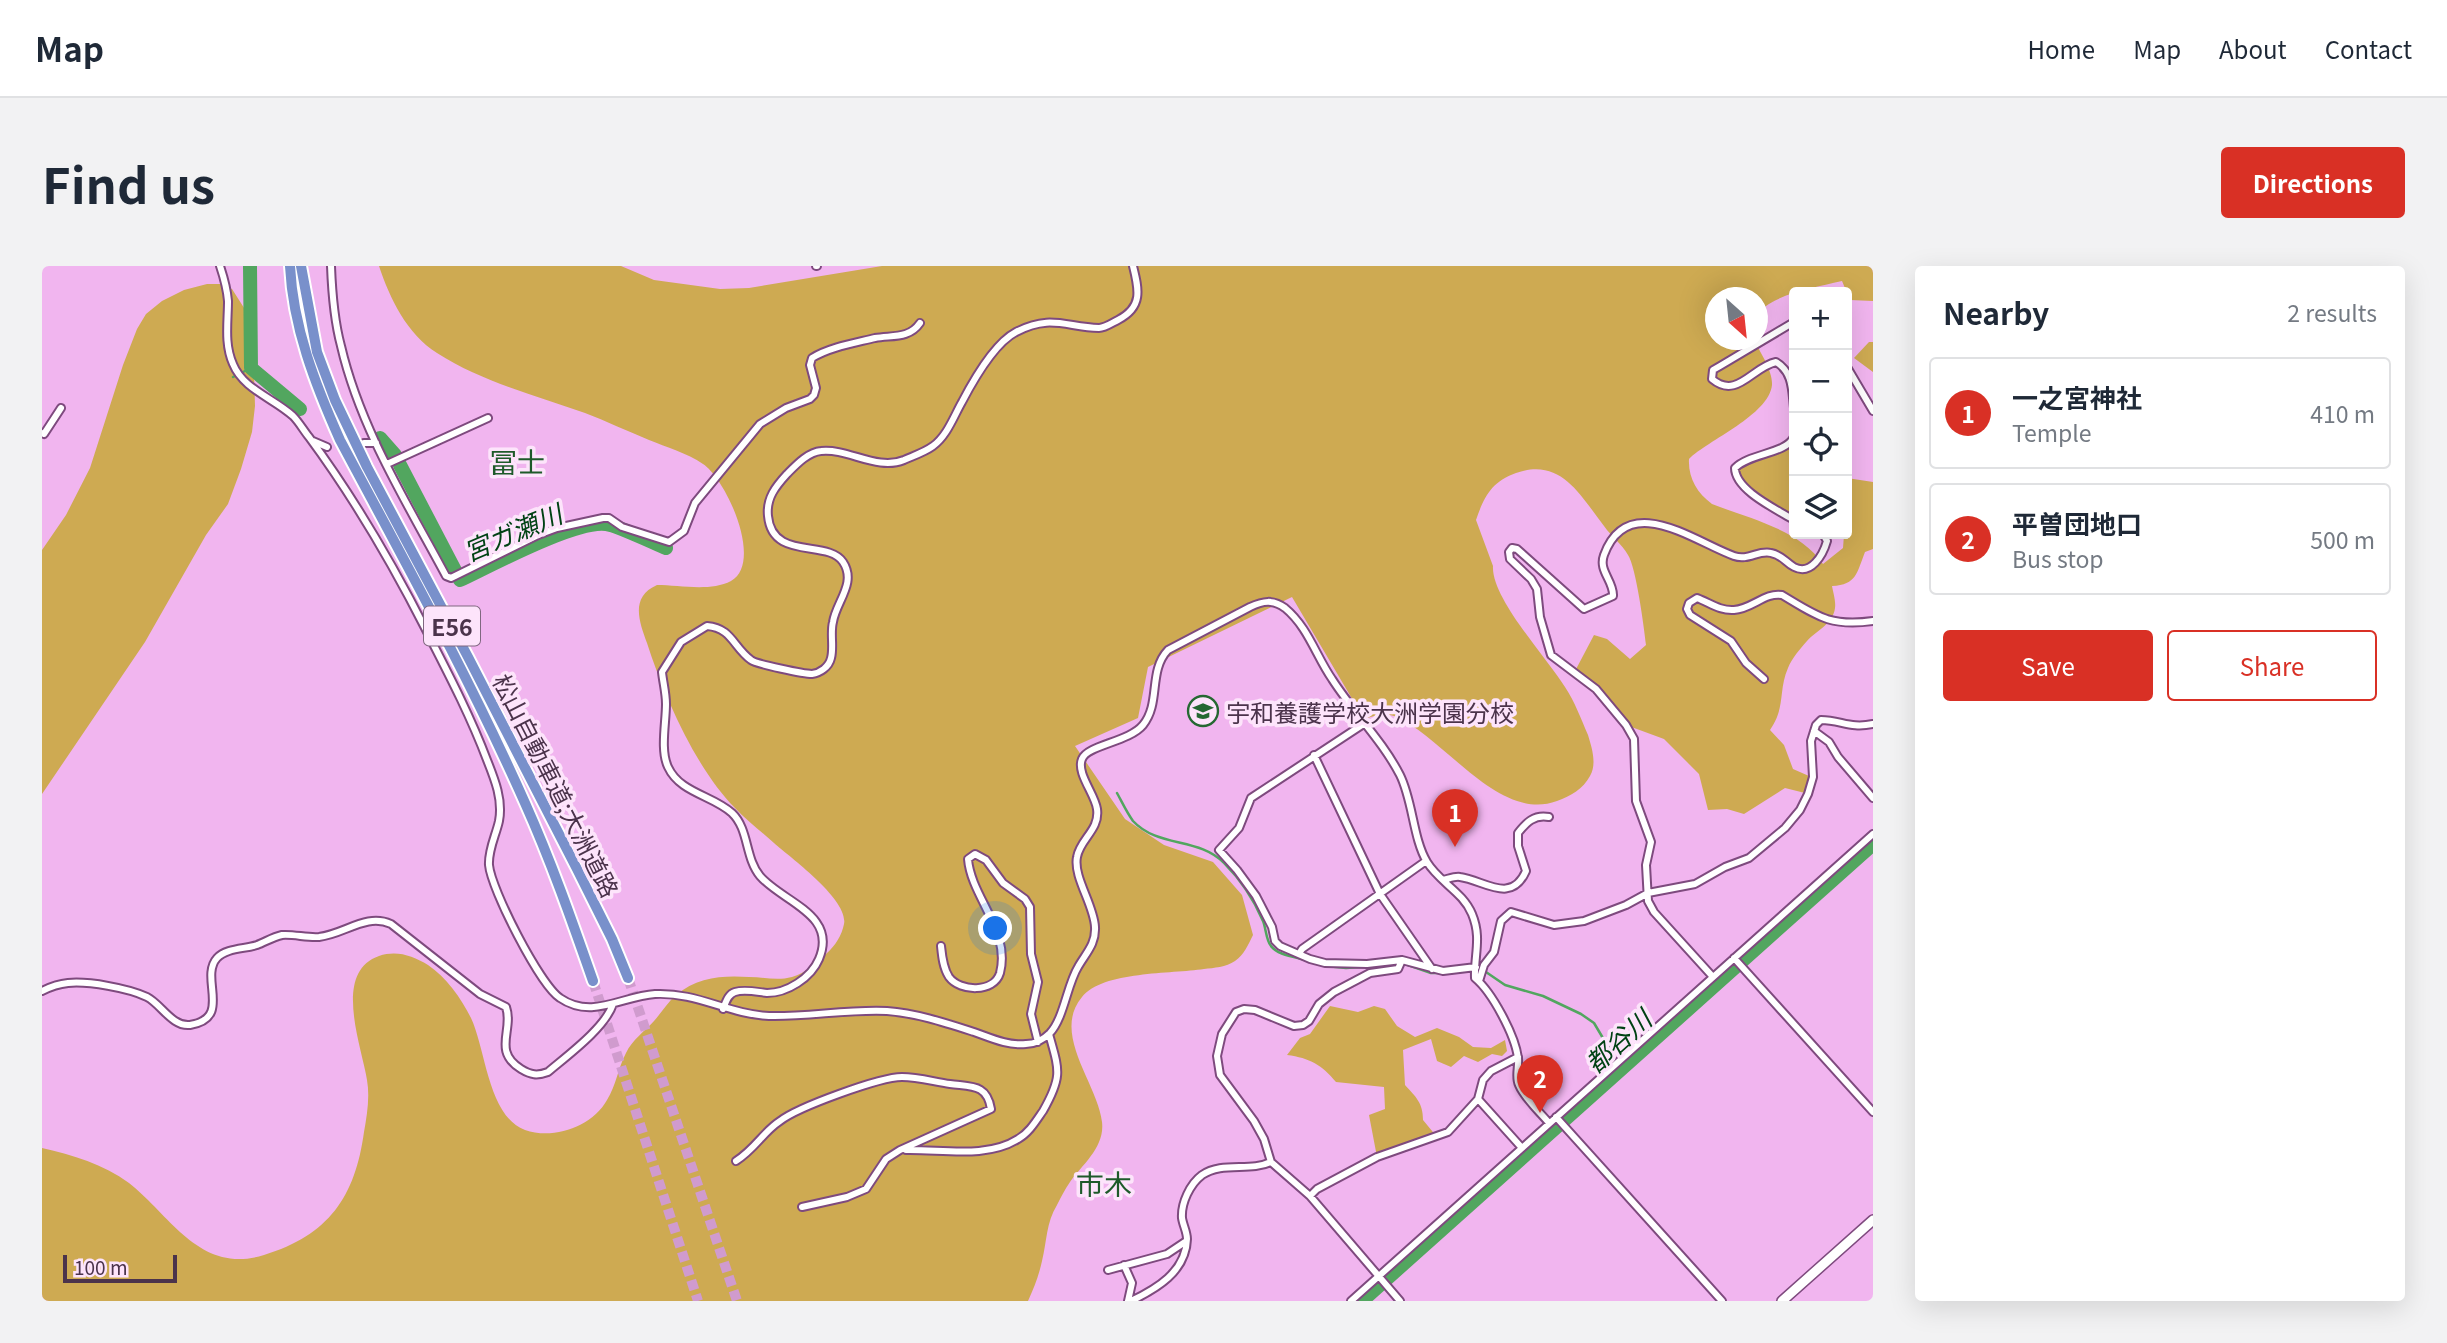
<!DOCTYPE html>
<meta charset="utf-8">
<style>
:root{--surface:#fff;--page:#f2f2f3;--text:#1f2937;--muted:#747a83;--line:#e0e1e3;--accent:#d93025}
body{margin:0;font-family:Georgia,"Noto Sans JP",serif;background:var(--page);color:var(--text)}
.controls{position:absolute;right:21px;top:21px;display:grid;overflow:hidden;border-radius:7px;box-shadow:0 7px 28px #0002}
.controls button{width:63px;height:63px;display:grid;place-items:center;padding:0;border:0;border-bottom:2px solid var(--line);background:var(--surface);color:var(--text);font:35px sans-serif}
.compass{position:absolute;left:1663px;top:21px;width:63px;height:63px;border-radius:50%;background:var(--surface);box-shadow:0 7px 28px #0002;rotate:153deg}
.scale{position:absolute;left:21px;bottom:18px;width:114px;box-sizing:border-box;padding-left:7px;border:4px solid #4b334b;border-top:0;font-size:19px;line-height:24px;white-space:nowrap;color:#4b334b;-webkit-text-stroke:5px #fde4fb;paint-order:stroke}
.you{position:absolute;left:954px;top:663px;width:24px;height:24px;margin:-18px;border:5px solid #fff;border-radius:50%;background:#1a73e8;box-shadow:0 0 0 10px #1a73e833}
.badge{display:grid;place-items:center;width:46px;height:46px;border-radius:50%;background:var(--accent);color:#fff;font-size:23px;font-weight:700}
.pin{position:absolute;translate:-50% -58px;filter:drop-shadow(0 2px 4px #0008)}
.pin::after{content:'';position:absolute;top:37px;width:24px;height:21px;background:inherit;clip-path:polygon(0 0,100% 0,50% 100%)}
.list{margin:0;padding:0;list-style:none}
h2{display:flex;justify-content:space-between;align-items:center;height:91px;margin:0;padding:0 28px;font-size:30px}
h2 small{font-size:23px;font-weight:400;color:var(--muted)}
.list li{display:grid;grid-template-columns:46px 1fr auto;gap:21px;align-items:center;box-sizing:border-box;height:112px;margin:0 14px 14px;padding:0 14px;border:2px solid var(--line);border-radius:7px}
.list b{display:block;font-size:26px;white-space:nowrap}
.list p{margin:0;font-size:23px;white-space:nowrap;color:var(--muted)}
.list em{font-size:23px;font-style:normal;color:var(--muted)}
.actions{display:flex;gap:14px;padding:21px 28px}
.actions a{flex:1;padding:16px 0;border:2px solid var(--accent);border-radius:7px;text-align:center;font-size:24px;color:var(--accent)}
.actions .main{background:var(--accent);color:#fff}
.icon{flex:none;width:38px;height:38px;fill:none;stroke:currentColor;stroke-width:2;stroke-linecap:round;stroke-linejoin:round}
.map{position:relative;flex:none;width:1831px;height:1035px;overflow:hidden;border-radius:7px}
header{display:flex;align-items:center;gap:42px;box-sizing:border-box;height:98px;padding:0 35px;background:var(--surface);border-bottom:2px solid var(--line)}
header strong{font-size:33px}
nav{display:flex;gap:38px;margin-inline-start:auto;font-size:24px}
.intro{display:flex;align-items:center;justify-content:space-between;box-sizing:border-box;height:168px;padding:0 42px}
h1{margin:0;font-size:49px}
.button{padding:18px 32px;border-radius:7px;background:var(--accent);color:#fff;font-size:24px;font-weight:700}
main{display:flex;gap:42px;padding:0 42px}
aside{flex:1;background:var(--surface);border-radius:7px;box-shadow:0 7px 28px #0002}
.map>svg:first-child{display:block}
</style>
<header>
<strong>Map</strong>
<nav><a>Home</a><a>Map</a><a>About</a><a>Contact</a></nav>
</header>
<div class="intro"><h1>Find us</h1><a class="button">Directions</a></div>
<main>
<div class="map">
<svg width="1831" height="1035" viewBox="0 0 1831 1035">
<rect width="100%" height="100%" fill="#f1b5ef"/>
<path fill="#ceaa52" d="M 337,0 L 579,0 L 612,14 L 678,23 L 707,22 L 840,0 L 1831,0 L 1831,35 L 1808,34 L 1800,15 C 1771,22 1739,26 1716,46 L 1716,32 L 1674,32 L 1674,74 L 1712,74 C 1718,86 1731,105 1730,119 C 1727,149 1666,174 1647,193 C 1646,212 1655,227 1670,238 C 1708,253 1757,263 1781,298 L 1801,282 L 1802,269 L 1791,268 L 1805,268 L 1805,212 L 1831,216 L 1831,283 L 1823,286 C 1815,306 1815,319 1790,320 C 1791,326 1794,335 1793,342 C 1791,358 1775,364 1765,375 C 1758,383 1750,392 1746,402 C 1736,425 1744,441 1728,464 L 1742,479 L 1751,503 L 1767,510 L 1763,527 L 1743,522 L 1702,548 L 1685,543 L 1666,544 L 1657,508 L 1622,473 L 1584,459 L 1573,444 L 1532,407 L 1552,369 L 1565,373 L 1588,393 L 1604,379 C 1602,361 1594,301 1586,289 C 1580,278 1569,270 1562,260 C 1538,229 1519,191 1474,207 C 1449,216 1442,231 1434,254 L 1451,300 C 1449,332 1506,393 1523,421 C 1533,436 1539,453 1546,469 C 1550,482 1555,498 1548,510 C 1541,523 1529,530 1515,535 C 1456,557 1402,470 1352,450 C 1343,447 1331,450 1322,453 L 1250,331 L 1106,401 L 1096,452 L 1033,480 L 1083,553 L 1122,579 L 1171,596 L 1200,629 L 1211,669 C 1206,679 1202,689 1193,695 C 1184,701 1172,702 1162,703 C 1129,708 1061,705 1040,731 C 1009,768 1056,818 1060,856 C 1063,881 1041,898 1028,916 C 1023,923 1019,931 1015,939 C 1004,957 1005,975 1000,995 C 997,1009 992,1022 986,1035 L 0,1035 L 0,882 C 31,889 61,898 87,917 C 129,950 158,1009 222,989 C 287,969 313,931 322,866 C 325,849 328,831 325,814 C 320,781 290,706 337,690 C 355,684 371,690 386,699 C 404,711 419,732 429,752 C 444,784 446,850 483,864 C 511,874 550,861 565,834 C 574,820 576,802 584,787 C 590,774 603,765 612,755 C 620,746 626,736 634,729 C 655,711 682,709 707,711 C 722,711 735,715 750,711 C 764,707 774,697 785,687 C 793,680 800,669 802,658 C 807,634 749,592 732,577 C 719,565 705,555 693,542 C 654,503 622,430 605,377 C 597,355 588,331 615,319 C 637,319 668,326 689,315 C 722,296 684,213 661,198 C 645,187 624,181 607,174 C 585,165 564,155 543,147 C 493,129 440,116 395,87 C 365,68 348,33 337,0 Z
M 165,18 L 178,18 L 190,23 L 204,45 L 211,71 L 213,140 L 210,166 L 199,203 L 186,238 L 164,269 L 103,376 L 0,528 L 0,284 L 24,249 L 48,202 L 81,99 L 95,63 L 104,48 L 120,35 L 142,24 Z
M 1827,76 L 1831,76 L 1831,106 L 1812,92 Z
M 1752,171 L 1752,218 L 1750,226 L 1752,228 L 1752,254 L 1706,225 L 1693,202 L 1744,180 Z
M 1288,740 L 1316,746 L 1332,740 L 1343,743 L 1355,760 L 1373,771 L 1395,762 L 1417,771 L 1431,781 L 1449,782 L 1463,774 L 1465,785 L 1460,790 L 1450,788 L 1436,796 L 1422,790 L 1409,801 L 1395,795 L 1389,773 L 1361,784 L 1363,819 C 1374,831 1381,837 1381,854 L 1395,871 L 1335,891 L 1327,849 L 1343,843 L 1342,821 L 1294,816 C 1280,799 1268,792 1245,789 L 1258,772 L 1268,768 Z"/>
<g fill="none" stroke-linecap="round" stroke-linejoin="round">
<path stroke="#52a65f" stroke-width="2.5" d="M 191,111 L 209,102
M 1075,527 C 1080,536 1085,547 1091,555 C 1116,582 1157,571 1182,597 C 1198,613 1212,634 1221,655 C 1224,662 1224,674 1229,680 C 1235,689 1254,691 1264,694
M 1363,698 L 1389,707 L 1411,707
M 1284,700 L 1304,702 L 1333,700
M 1441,704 L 1463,719 L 1501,730 L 1539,748 L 1552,757 L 1571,789"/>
<path stroke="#52a65f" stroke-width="14" d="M 208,0 L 209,102 L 258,143
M 338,172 L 353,189
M 358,199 L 418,314 C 448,300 533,254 564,258 C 574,259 612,277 624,282
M 1320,1035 L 1831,578"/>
<path stroke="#d09bce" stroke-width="10" stroke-dasharray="10 5" stroke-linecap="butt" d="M 586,712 L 695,1035
M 551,715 L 656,1035"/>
<g stroke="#7e4a7e" stroke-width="10">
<path id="street" d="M 178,0 C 182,12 185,23 186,35 C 186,56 182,78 191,98 C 201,123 231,132 251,150 C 257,156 262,165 267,171 C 312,232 350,297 384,364 C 406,407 428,449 445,494 C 453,514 461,534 457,555 C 454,569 446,584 447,599 C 449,623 498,719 518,732 C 550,754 580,730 613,728 C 655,726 686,748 727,750 C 766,751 806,743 845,745 C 874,747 904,757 932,766 C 949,772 966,780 984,778 C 993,778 1002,773 1008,767 C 1022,752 1025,719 1036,701 C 1044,687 1054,678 1053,661 C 1052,639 1031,611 1035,591 C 1038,573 1058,564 1055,543 C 1053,528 1034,507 1040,493 C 1045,479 1087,476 1101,459 C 1119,437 1106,405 1126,384 L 1208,341 C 1221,335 1231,333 1243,342 C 1266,361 1274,390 1290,413 C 1311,446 1340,474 1358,509 C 1371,535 1371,573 1385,596 C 1397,616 1421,626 1430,648 C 1440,672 1432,689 1433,712 C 1450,726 1473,769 1476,792 C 1477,801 1473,811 1477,819 C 1483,833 1497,845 1507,857
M 289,0 C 290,27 292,54 299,80 C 318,162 365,237 404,310 L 409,312 L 496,269 L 515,262 L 561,252 L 567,252 L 580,261 L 627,276 L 642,265 L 653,237 L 718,158 L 744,142 L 768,133 L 772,129 L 774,122 L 768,99 L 770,92 C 788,81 813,77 833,72 C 850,69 867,73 878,57
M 774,0 L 775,0
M 1752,56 L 1678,100 L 1671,104 L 1670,113 C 1695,134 1710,101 1734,96 C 1751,106 1750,124 1752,142
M 1805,101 L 1831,145
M 0,167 L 2,168 L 19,142
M 1752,171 C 1744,188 1708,187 1693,202 C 1693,224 1734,243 1752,254
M 271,175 L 285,181
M 322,177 L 334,177
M 345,198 L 446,152
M 1722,413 L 1704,397 L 1689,375 L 1648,349 L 1645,343 L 1647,337 L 1655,332 C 1668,337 1678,345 1692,344 C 1710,343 1723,326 1740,329 C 1775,350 1788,361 1831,355
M 1323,457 L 1209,532 L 1197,562 L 1177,584 L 1195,604 L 1214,630 L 1230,661 L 1233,675 L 1238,680 L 1268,693 L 1283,697 L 1325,698 L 1360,694 L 1401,705 L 1434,701
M 1772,465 L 1787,476 L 1796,491 L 1831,532
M 1272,489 L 1338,628 L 1390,703
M 1401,614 C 1406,613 1413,610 1418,611 C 1442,614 1469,639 1484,605 L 1476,580 L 1476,567 C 1484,557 1492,548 1507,551
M 899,680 C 900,690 901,702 907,711 C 918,726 952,727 958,707 C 969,665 929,631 926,593 L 933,588 L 944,594 L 961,617 L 983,633 L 988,641 L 989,688 L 996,716 L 989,748 L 996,776
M 1257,688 L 1260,683 L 1384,595
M 1692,692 L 1831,846
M 1671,711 L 1612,646 L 1606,635 L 1604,599 L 1609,576 L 1594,535 L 1592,473 L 1584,459 L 1554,423 L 1509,389 L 1498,351 L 1495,323 L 1489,313 L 1468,293 L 1467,286 L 1470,282 L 1475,283 L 1542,343 L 1571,330 C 1572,315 1556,305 1562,289 C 1586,224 1653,276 1692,290 C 1706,295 1716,284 1729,287 C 1740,289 1743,296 1752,301 C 1769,310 1781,289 1785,275 L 1781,268
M 1437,715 L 1442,699 L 1452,686 L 1459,655 L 1469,646 L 1512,659 L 1542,655 L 1584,639 L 1606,627 L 1653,618 L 1683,601 L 1707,592 L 1743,562 L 1758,544 L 1766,528 L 1771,511 L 1769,475 L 1774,459 L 1779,454 C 1799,454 1808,463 1831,458
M 0,725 C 8,721 17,718 26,717 C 46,715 86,722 105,731 C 119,738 130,761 148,759 C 191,752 157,712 175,692 C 184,682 203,683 215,679 C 223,676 231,671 240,669 C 252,668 265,672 277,671 C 303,668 324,647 349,658 L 438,728 L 464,741 C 472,764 450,785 479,803 C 489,809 495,810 506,806 C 526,789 563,762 571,738
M 681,743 C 684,736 686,728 693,726 C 703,723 715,726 725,727 C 745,727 769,712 777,693 C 796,648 740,636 718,610 C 703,592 707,563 690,547 C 670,529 638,527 626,501 C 618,484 624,457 624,438 C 624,427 621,416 620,406 L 639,376 L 665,360 C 690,362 691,381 709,394 C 714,398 762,408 770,408 C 778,407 787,401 789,392 C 792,381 788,367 791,356 C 794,336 815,317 801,296 C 786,273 730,295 726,250 C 724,232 734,220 745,208 C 754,199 766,186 779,185 C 806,182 835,205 862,194 C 871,190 883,186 891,180 C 905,170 912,150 920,136 C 931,115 953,77 974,66 C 1008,48 1024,61 1057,62 C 1063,62 1070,57 1076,54 C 1101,41 1097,24 1091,0
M 1436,833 L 1480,882
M 1514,851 L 1680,1035
M 864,884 C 899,883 945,893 976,873 C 987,867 994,855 1001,845 C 1021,810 1017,804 1007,768
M 694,895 C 714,882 721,866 738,855 C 756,841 838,811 860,811 C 876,811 893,816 908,818 C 930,821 945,818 949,843 L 858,884 L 844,893 L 824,923 L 805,931 L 760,941
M 1268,930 L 1275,923 L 1335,891 L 1406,866 L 1436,833 L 1441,814 L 1449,805 L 1476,791
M 1082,999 L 1090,1017 L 1086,1035
M 1066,1004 L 1125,988 L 1143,976
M 1089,1035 C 1114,1023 1144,1006 1145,973 C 1145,966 1141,959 1140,952 C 1139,937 1148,918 1160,909 C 1180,895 1208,906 1229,896
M 1309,1035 L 1831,568
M 1358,1035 L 1268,930 L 1229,896 L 1222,873 L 1212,855 L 1178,809 L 1175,790 L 1180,768 L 1194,746 L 1202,743 L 1213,744 L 1252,760 L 1261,759 L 1267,755 L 1277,738 L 1292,726 L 1328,707 L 1356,703 L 1360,694"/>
</g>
<g stroke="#7e4a7e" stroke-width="12">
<path id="secondary" d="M 1740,1035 L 1831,954"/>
</g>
<g stroke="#fff" stroke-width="14">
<path id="highway" d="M 248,0 C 251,61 273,118 298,174 C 362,294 428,413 483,537 C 509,595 530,655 551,715
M 259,0 L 275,86 L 293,134 L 325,201 L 426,391 L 535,603 L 570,673 L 586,712"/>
</g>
<use href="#street" stroke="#fff" stroke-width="6"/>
<use href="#secondary" stroke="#fff" stroke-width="9"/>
<use href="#highway" stroke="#7990cb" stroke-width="10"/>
</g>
<defs>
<g id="school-ring" transform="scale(1.575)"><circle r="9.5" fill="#fde4fb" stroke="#256832" stroke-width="1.5"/><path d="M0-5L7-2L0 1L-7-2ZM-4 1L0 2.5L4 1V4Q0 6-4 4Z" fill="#256832"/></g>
</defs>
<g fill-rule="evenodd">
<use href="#school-ring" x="1161" y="445"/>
</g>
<g text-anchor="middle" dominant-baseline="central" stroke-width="7" stroke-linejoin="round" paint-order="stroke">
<rect fill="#fde4fb" stroke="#806880" stroke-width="2" x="382" y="340.5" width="56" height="39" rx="5"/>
<g font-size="23" font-weight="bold" fill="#4b334b">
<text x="410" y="360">E56</text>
</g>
<g font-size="24" fill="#4b334b" stroke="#fde4fb" text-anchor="start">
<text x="1184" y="445">宇和養護学校大洲学園分校</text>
</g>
<g font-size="24" fill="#4b334b" stroke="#fde4fb">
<text transform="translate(515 519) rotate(63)">松山自動車道;大洲道路</text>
</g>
<g font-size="26" font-style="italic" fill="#004214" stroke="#fde4fb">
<text transform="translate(470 265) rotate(-23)">宮ガ瀬川</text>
<text transform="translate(1575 774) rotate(-42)">都谷川</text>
</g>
<g font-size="28" fill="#1e5a2a" stroke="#fde4fb">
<text x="475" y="195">冨士</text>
<text x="1062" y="917">市木</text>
</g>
</g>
</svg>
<div class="controls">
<button>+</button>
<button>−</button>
<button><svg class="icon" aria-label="locate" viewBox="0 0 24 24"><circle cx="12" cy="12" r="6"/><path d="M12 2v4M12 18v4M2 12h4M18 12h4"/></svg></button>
<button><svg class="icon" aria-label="layers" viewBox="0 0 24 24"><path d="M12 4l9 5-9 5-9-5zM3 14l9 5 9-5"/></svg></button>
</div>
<svg class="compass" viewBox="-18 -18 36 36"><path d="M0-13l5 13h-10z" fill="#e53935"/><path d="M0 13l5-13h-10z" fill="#747a83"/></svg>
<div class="scale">100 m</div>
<div class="you"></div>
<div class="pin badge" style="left:1413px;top:581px">1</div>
<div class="pin badge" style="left:1498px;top:847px">2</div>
</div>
<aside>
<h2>Nearby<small>2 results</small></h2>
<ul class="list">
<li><span class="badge">1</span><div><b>一之宮神社</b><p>Temple</p></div><em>410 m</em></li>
<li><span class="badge">2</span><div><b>平曽団地口</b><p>Bus stop</p></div><em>500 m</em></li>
</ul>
<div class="actions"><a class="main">Save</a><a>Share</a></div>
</aside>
</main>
